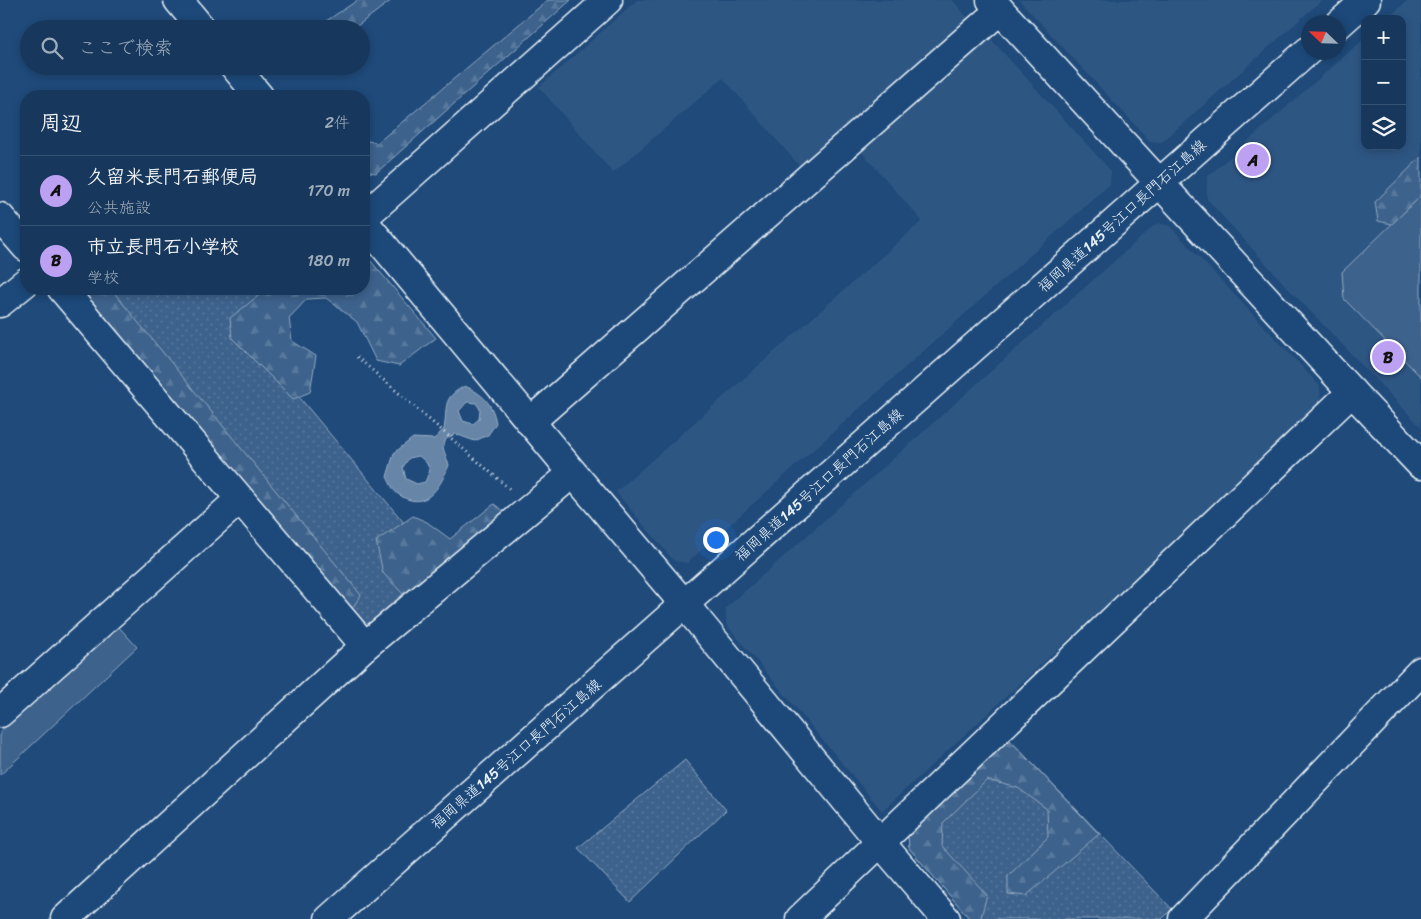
<!DOCTYPE html>
<html lang="ja">
<meta charset="utf-8">
<style>
:root{--surface:#17385c;--page:#203f62;--text:#f1f3f6;--muted:#9eacbb;--line:#365272;--accent:#bca0f2}
body{margin:0;font-family:Sriracha,"Klee One",sans-serif;background:var(--page);color:var(--text)}
.controls{position:absolute;right:15px;top:15px;display:grid;overflow:hidden;border-radius:10px;box-shadow:0 2px 8px #0003}
.controls button{width:45px;height:45px;display:grid;place-items:center;padding:0;border:0;border-bottom:1px solid var(--line);background:var(--surface);color:var(--text);font:25px sans-serif}
.compass{position:absolute;left:1301px;top:15px;width:45px;height:45px;border-radius:50%;background:var(--surface);box-shadow:0 2px 8px #0003;rotate:293deg}
.you{position:absolute;left:715px;top:539px;width:18px;height:18px;margin:-12px;border:4px solid #fff;border-radius:50%;background:#1a73e8;box-shadow:0 0 0 8px #1a73e833}
.badge{display:grid;place-items:center;width:32px;height:32px;border-radius:50%;background:var(--accent);color:#111;font-size:16px;font-weight:700}
.pin{position:absolute;translate:-50% -50%;border:2px solid #fff;box-shadow:0 1px 5px #0006}
.list{margin:0;padding:0;list-style:none}
h2{display:flex;justify-content:space-between;align-items:center;height:65px;margin:0;padding:0 20px;font-size:21px}
h2 small{font-size:16px;font-weight:400;color:var(--muted)}
.list li{display:grid;grid-template-columns:32px 1fr auto;gap:15px;align-items:center;box-sizing:border-box;height:70px;padding:0 20px;border-top:1px solid var(--line)}
.list b{display:block;font-size:19px;white-space:nowrap}
.list p{margin:0;font-size:16px;white-space:nowrap;color:var(--muted)}
.list em{font-size:16px;font-style:normal;color:var(--muted)}
.icon{flex:none;width:28px;height:28px;fill:none;stroke:currentColor;stroke-width:2;stroke-linecap:round;stroke-linejoin:round}
.map{position:relative;flex:none;width:1421px;height:919px;overflow:hidden}
.search{position:absolute;background:var(--surface);box-shadow:0 2px 8px #0003;left:20px;top:20px;width:350px;height:55px;display:flex;align-items:center;gap:12px;box-sizing:border-box;padding:0 18px;border-radius:28px;color:var(--muted);font-size:19px}
.panel{position:absolute;background:var(--surface);box-shadow:0 2px 8px #0003;left:20px;top:90px;width:350px;height:205px;border-radius:20px}
.map>svg:first-child{display:block}
</style>
<div class="map">
<svg width="1421" height="919" viewBox="0 0 1421 919">
<defs>
<pattern id="grass-dots" width="8" height="8" patternUnits="userSpaceOnUse" patternTransform="scale(1.25)"><rect width="8" height="8" fill="#3c628c"/><path d="M2 2h.1M6 6h.1" fill="none" stroke="#58799d" stroke-width="1.8" stroke-linecap="round"/></pattern>
<pattern id="forest-firs" width="22" height="20" patternUnits="userSpaceOnUse" patternTransform="scale(1.25)"><rect width="22" height="20" fill="#3c628c"/><path d="M5 1l3.5 6h-7zM16 11l3.5 6h-7z" fill="#58799d"/></pattern>
</defs>
<rect width="100%" height="100%" fill="#1f4a7a"/>
<filter id="ink" filterUnits="userSpaceOnUse"><feTurbulence type="fractalNoise" baseFrequency=".02" numOctaves="2"/><feDisplacementMap in="SourceGraphic" scale="10" xChannelSelector="R" yChannelSelector="G"/><feConvolveMatrix kernelMatrix="1 2 1 2 8 2 1 2 1" color-interpolation-filters="sRGB"/></filter>
<g filter="url(#ink)">
<path fill="#2e5683" d="M 637,0 L 952,0 L 971,21 L 803,170 L 723,78 L 613,173 L 539,87 Z
M 1019,0 L 1322,0 L 1162,142 L 1150,141 Z
M 1408,0 L 1421,0 L 1421,427 L 1287,287 L 1207,199 L 1207,177 L 1365,38 L 1365,146 L 1402,146 L 1402,19 L 1387,19 Z
M 989,37 L 1111,171 L 1110,184 L 687,563 L 674,561 L 616,492 L 922,221 L 860,150 Z
M 1157,223 L 1170,226 L 1320,386 L 1321,407 L 882,811 L 726,624 L 726,608 Z"/>
<path fill="url(#grass-dots)" stroke="#92aac2" d="M 77,289 L 282,289 L 239,325 L 441,567 L 367,629 Z
M 1007,737 L 1172,909 L 1162,919 L 970,919 L 909,848 L 908,835 Z
M 685,760 L 726,810 L 630,902 L 578,848 Z"/>
<path fill="url(#forest-firs)" stroke="#92aac2" d="M 358,0 L 392,0 L 353,29 L 314,29 Z
M 548,0 L 571,0 L 376,173 L 364,171 L 364,140 L 377,143 Z
M 1421,157 L 1421,196 L 1392,224 L 1378,221 L 1375,202 Z
M 364,253 L 436,338 L 399,366 L 376,361 L 357,322 L 326,298 L 307,299 L 289,318 L 292,341 L 316,356 L 310,392 L 293,399 L 232,338 L 230,318 L 267,289 L 364,289 Z
M 77,289 L 111,289 L 361,595 L 351,610 Z
M 494,504 L 506,513 L 406,597 L 383,573 L 376,541 L 413,516 L 427,522 L 450,539 Z
M 1007,737 L 1099,834 L 1026,896 L 1008,894 L 1008,876 L 1048,837 L 1047,809 L 1018,788 L 987,780 L 943,823 L 942,846 L 987,895 L 981,917 L 983,919 L 970,919 L 909,848 L 908,835 Z"/>
<path fill="#3c628c" stroke="#92aac2" d="M 1421,196 L 1421,377 L 1344,299 L 1342,272 Z
M 118,626 L 137,647 L 0,775 L 0,732 Z"/>
<path fill="#6685a7" stroke="#9ab0c7" fill-rule="evenodd" d="M 465,386 C 483,394 493,404 496,423 L 488,435 L 475,441 L 455,434 L 446,439 L 443,448 L 449,465 C 440,488 425,513 398,494 C 393,491 390,482 387,477 L 394,453 L 413,438 L 434,439 L 444,429 C 448,407 441,398 465,386 ZM 467,402 L 476,403 L 480,409 L 479,419 L 473,424 L 463,421 L 459,411 ZM 419,456 L 426,462 L 430,470 L 425,482 L 417,484 L 406,479 L 403,467 L 409,458 Z"/>
<g fill="none" stroke-linecap="round" stroke-linejoin="round">
<g stroke="#e8f1f8" stroke-width="31">
<path id="minor" d="M 178,0 L 202,29
M 234,66 L 259,96
M 0,217 L 26,247
M 364,222 L 573,473 L 685,605
M 62,289 L 365,646
M 0,303 L 26,282
M 530,422 L 1000,10
M 0,713 L 240,499
M 65,919 L 365,646 L 573,473
M 800,919 L 1352,392
M 1183,919 L 1421,671"/>
</g>
<g stroke="#e8f1f8" stroke-width="31">
<path id="tertiary" d="M 991,0 L 1352,392 L 1421,465
M 364,217 L 608,0
M 685,605 L 880,842 L 946,919"/>
</g>
<g stroke="#e8f1f8" stroke-width="31">
<path id="secondary" d="M 1338,25 L 1366,0
M 329,919 L 1308,51"/>
</g>
<path stroke="#e8f1f8" stroke-width="3" stroke-dasharray="1 4" stroke-linecap="butt" d="M 357,357 L 512,491"/>
<use href="#minor" stroke="#1f4a7a" stroke-width="28"/>
<use href="#tertiary" stroke="#1f4a7a" stroke-width="28"/>
<use href="#secondary" stroke="#1f4a7a" stroke-width="28"/>
</g>
</g>
<g text-anchor="middle" dominant-baseline="central" stroke-width="4.5" stroke-linejoin="round" paint-order="stroke">
<g font-size="15" fill="#e8f1f8" stroke="#1f4a7a">
<text transform="translate(1122 216) rotate(-42)">福岡県道145号江口長門石江島線</text>
<text transform="translate(819 485) rotate(-42)">福岡県道145号江口長門石江島線</text>
<text transform="translate(516 754) rotate(-41)">福岡県道145号江口長門石江島線</text>
</g>
</g>
</svg>
<div class="controls">
<button>+</button>
<button>−</button>
<button><svg class="icon" aria-label="layers" viewBox="0 0 24 24"><path d="M12 4l9 5-9 5-9-5zM3 14l9 5 9-5"/></svg></button>
</div>
<svg class="compass" viewBox="-18 -18 36 36"><path d="M0-13l5 13h-10z" fill="#e53935"/><path d="M0 13l5-13h-10z" fill="#9eacbb"/></svg>
<div class="you"></div>
<div class="pin badge" style="left:1253px;top:160px">A</div>
<div class="pin badge" style="left:1388px;top:357px">B</div>
<div class="search"><svg class="icon" aria-label="search" viewBox="0 0 24 24"><circle cx="10" cy="10" r="6"/><path d="M15 15l6 6"/></svg>ここで検索</div>
<section class="panel">
<h2>周辺<small>2件</small></h2>
<ul class="list">
<li><span class="badge">A</span><div><b>久留米長門石郵便局</b><p>公共施設</p></div><em>170 m</em></li>
<li><span class="badge">B</span><div><b>市立長門石小学校</b><p>学校</p></div><em>180 m</em></li>
</ul>
</section>
</div>
